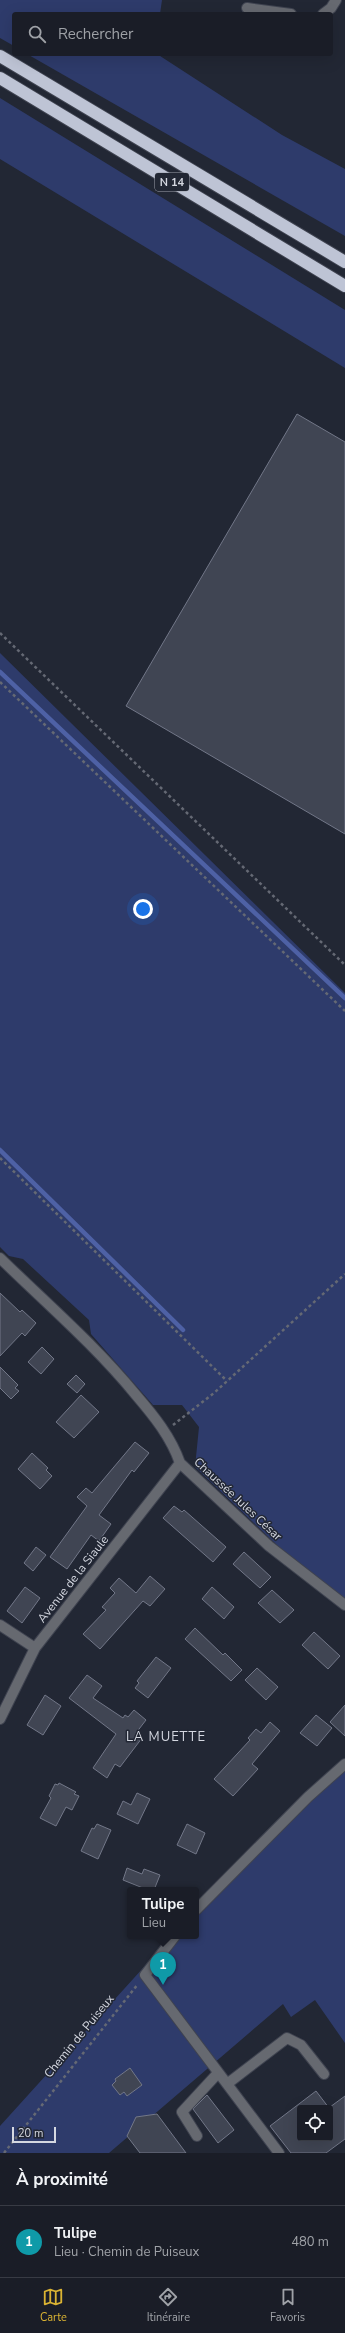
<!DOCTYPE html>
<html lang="fr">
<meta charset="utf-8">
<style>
:root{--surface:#1a1d27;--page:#272a33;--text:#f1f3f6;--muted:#9fa2a7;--line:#383b44;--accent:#dab333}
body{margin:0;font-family:"Nunito Sans",sans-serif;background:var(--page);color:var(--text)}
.controls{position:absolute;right:12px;bottom:12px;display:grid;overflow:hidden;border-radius:4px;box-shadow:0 4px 16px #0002}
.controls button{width:36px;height:36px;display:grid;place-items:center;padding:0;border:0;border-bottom:1px solid var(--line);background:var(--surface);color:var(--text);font:20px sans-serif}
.scale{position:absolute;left:12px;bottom:10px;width:44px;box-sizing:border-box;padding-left:4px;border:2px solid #d5d8e1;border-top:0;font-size:11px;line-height:14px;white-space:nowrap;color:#d5d8e1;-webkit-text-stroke:3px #222734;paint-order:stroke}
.you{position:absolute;left:143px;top:909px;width:14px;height:14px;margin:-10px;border:3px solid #fff;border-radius:50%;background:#1a73e8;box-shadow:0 0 0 6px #1a73e833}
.badge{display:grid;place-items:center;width:26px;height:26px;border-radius:50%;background:var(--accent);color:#fff;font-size:13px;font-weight:700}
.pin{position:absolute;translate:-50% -33px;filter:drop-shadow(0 1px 2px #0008)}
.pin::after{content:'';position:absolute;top:21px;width:14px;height:12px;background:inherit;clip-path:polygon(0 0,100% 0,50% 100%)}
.popup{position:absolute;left:127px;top:1887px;width:72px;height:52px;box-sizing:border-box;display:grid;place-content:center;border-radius:4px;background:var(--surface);filter:drop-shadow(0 1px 3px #0005);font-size:13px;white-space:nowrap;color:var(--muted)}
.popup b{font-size:15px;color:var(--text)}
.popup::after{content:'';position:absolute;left:50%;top:100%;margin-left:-8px;border:8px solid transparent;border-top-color:var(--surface)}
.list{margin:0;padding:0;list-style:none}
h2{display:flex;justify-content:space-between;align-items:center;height:52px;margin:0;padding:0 16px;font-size:17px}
h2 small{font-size:13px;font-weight:400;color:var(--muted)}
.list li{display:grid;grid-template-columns:26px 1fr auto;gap:12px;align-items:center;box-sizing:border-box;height:72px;padding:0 16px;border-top:1px solid var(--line)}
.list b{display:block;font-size:15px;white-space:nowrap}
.list p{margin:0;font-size:13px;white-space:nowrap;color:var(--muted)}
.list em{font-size:13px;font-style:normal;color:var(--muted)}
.icon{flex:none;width:22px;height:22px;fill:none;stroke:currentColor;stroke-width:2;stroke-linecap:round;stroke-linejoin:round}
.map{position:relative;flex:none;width:345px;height:2153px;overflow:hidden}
.search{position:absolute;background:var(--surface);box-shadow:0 4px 16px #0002;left:12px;right:12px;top:12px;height:44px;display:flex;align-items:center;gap:10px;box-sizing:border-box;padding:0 14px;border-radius:4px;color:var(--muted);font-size:15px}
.sheet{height:124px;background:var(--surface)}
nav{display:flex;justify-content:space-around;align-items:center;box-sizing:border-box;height:56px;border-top:1px solid var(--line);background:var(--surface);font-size:11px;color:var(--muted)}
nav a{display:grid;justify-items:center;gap:2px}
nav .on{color:var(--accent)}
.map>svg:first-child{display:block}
</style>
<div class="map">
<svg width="345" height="2153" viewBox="0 0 345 2153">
<rect width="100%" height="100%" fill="#222734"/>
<path fill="#2e3b6b" d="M 0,0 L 162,0 L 160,14 L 14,14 L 14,46 L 0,38 Z
M 27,54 L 157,54 L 282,135 L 345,169 L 345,236 Z
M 0,98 L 345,310 L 345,368 L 0,159 Z
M 0,653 L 345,993 L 345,1599 L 278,1546 L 195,1467 L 199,1427 L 182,1405 L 153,1405 L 91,1334 L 89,1320 L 23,1259 L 9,1256 L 0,1247 Z
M 345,1759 L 345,2043 L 315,2000 L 291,2017 L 283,2004 L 109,2153 L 0,2153 L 0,2126 L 172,1936 L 196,1936 L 196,1910 Z"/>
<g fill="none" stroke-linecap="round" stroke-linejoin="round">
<path stroke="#4e61a5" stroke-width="4.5" d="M 0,672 L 345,998
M 0,1150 L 183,1330"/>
</g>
<path fill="#404553" stroke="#727788" d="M 297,414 L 345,442 L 345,834 L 126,706 Z
M 0,1293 L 20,1312 L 22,1310 L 36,1323 L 25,1336 L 22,1333 L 0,1356 Z
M 42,1347 L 54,1359 L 41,1374 L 28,1362 Z
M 0,1367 L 18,1385 L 15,1388 L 19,1391 L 11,1399 L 0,1388 Z
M 76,1375 L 85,1384 L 77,1393 L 67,1384 Z
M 81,1395 L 99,1412 L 74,1438 L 56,1422 Z
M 135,1442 L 149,1453 L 134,1472 L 132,1470 L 99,1515 L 111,1524 L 99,1541 L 91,1535 L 67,1569 L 50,1557 L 87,1506 L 77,1497 L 86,1488 L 92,1493 Z
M 32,1453 L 48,1468 L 46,1470 L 52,1476 L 40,1489 L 18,1469 Z
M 174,1506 L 182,1512 L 184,1510 L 226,1547 L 213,1562 L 163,1518 Z
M 36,1547 L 46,1555 L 33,1571 L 24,1563 Z
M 244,1552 L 271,1577 L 260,1588 L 233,1564 Z
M 150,1576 L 165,1589 L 150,1606 L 143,1601 L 100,1649 L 83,1634 L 106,1610 L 102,1607 L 115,1593 L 110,1588 L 119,1578 L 136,1593 Z
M 25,1587 L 40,1598 L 22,1623 L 7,1611 Z
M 212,1587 L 234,1607 L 224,1619 L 202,1599 Z
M 272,1590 L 294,1610 L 280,1623 L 258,1603 Z
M 195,1628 L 223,1655 L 225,1653 L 242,1670 L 231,1681 L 185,1639 Z
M 314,1632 L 340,1656 L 328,1669 L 302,1645 Z
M 156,1657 L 171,1668 L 148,1698 L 135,1688 L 139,1683 L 137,1681 Z
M 257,1668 L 278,1687 L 266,1700 L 245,1680 Z
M 87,1675 L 102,1686 L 93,1698 L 123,1718 L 125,1715 L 128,1717 L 134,1710 L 146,1720 L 136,1733 L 142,1738 L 120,1767 L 115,1764 L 107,1778 L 93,1768 L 116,1734 L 69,1698 Z
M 45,1695 L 61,1706 L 43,1735 L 27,1725 Z
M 345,1705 L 345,1736 L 330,1722 Z
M 316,1715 L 332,1728 L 317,1746 L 300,1733 Z
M 270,1722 L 280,1731 L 252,1764 L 258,1769 L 233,1796 L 214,1779 L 250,1740 L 248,1738 L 256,1729 L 261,1733 Z
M 59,1783 L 76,1792 L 74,1794 L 79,1796 L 72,1810 L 66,1807 L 56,1826 L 40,1818 L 51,1798 L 49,1796 L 55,1784 L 58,1785 Z
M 137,1793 L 150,1799 L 138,1824 L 117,1814 L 123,1801 L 131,1805 Z
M 97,1824 L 111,1830 L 98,1859 L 81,1851 L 92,1828 L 94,1829 Z
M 187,1824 L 205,1833 L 196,1854 L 177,1845 Z
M 127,1868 L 142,1874 L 144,1869 L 160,1875 L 154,1890 L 148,1890 L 123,1880 Z
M 130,2068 L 142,2085 L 127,2096 L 124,2092 L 120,2095 L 112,2085 L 116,2081 L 115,2079 Z
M 316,2091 L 329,2108 L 300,2108 L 300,2138 L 330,2138 L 330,2107 L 345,2096 L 345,2139 L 326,2153 L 291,2153 L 270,2126 Z
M 207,2095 L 234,2130 L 218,2143 L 193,2109 Z
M 157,2114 L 186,2153 L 140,2153 L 127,2136 L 136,2117 Z"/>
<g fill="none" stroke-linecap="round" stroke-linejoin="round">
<g stroke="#3f4350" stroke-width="12">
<path id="minor" d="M 247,8 L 291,14
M 323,14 L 331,8 L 336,0
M 0,1258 C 46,1303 95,1345 136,1395 C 154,1416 171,1437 180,1463 L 269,1546 L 345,1605
M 0,1625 L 35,1648
M 0,1719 L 35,1648 L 180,1463
M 196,1910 L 308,1797 L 345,1764
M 175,1936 L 145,1975 L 279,2153
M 227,2084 L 287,2038 L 301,2045 L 324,2074
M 197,2136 L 182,2112 L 218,2073"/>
</g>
<g stroke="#3f4350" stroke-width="14">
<path id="highway" d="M 0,56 L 345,262
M 0,78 L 345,286"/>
</g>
<path stroke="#656974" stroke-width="2.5" stroke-dasharray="3 3" stroke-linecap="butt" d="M 0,633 L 345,965
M 0,682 L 345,1011
M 0,1158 L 227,1381
M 173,1425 L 214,1393 L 345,1274
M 4,2153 L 138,1984"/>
<use href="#minor" stroke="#666970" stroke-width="10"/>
<use href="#highway" stroke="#bec4d5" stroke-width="12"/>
</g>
<g text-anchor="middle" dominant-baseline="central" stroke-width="3" stroke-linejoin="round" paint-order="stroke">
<rect fill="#222734" stroke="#9fa3ad" stroke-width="1" x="155" y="173" width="34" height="18" rx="3"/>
<g font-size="11" font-weight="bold" fill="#d5d8e1">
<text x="172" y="182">N 14</text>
</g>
<g font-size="12" fill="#d5d8e1" stroke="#222734">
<text transform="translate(238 1499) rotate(43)">Chaussée Jules César</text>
<text transform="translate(73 1579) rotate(-52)">Avenue de la Siaule</text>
<text transform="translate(79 2036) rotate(-51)">Chemin de Puiseux</text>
</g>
<g font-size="13" letter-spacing="1" fill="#d5d8e1" stroke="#222734">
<text x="166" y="1737">LA MUETTE</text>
</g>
</g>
</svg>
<div class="controls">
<button><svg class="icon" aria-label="locate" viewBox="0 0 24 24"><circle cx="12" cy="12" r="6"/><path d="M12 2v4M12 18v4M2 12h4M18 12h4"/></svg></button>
</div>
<div class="scale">20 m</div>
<div class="you"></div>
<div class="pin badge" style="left:163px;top:1985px;background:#0f9aa8">1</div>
<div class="popup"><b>Tulipe</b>Lieu</div>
<div class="search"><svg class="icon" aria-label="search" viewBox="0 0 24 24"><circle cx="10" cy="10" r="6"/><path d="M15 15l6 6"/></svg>Rechercher</div>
</div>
<section class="sheet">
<h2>À proximité<small></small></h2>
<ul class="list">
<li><span class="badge" style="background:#0f9aa8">1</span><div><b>Tulipe</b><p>Lieu · Chemin de Puiseux</p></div><em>480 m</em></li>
</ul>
</section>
<nav>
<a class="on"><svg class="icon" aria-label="map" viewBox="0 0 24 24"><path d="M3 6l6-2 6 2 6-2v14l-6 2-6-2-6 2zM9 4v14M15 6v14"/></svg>Carte</a>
<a><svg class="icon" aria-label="directions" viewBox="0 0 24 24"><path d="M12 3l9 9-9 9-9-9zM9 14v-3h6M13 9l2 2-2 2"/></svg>Itinéraire</a>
<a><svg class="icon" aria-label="saved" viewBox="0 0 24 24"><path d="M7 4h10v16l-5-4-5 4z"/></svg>Favoris</a>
</nav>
